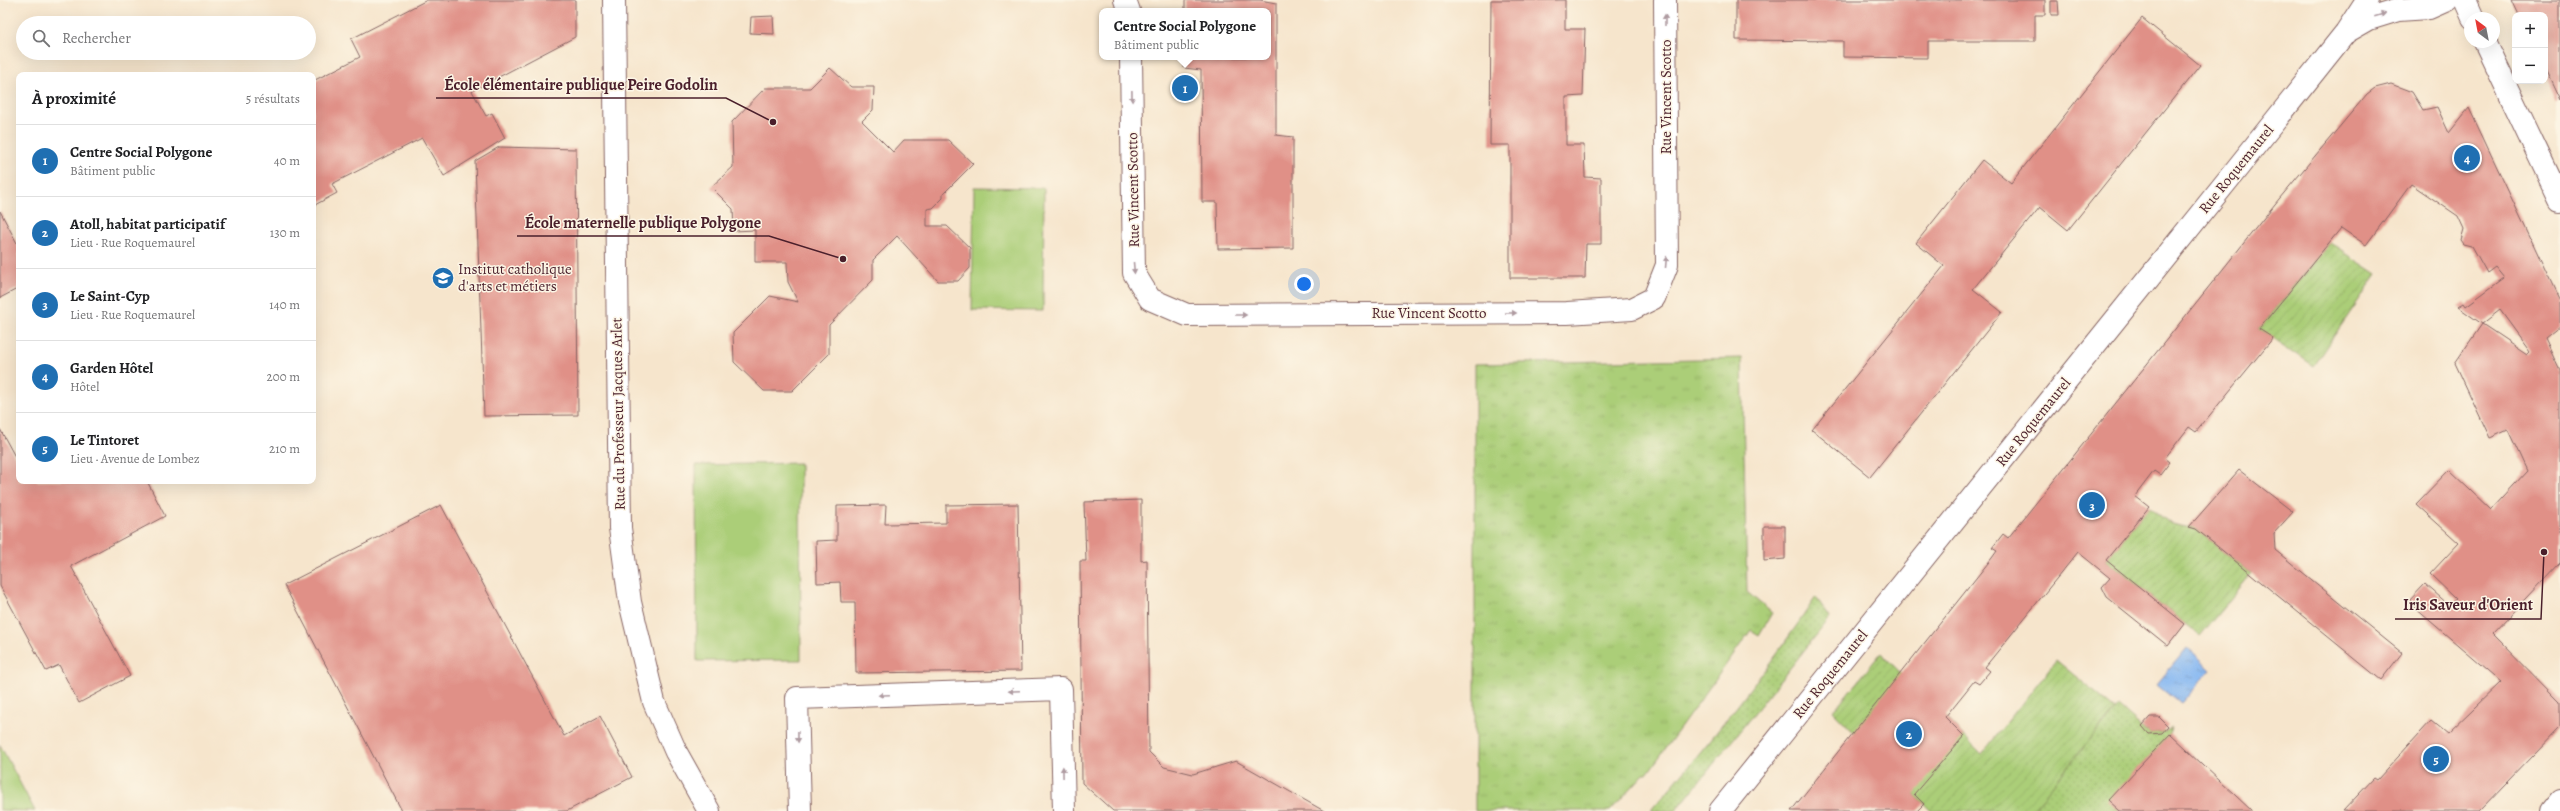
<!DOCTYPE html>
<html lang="fr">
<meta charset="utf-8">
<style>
:root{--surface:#fff;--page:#f2f2f2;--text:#202124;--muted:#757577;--line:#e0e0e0;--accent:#1f6fb2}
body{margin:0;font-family:Alegreya,serif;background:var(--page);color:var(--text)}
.controls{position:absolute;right:12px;top:12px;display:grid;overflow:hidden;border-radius:8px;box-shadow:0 4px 16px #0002}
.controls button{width:36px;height:36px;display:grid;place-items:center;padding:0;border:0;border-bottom:1px solid var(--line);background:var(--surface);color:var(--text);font:20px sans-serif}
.compass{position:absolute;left:2464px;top:12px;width:36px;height:36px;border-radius:50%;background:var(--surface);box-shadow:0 4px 16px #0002;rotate:328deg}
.you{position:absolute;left:1304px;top:284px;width:14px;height:14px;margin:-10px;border:3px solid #fff;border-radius:50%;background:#1a73e8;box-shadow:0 0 0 6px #1a73e833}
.badge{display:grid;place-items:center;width:26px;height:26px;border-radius:50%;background:var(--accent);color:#fff;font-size:13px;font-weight:700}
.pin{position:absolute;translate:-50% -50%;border:2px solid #fff;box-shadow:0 1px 4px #0006}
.popup{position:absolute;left:1099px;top:8px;width:172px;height:52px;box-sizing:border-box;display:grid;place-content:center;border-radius:8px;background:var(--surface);filter:drop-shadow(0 1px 3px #0005);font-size:13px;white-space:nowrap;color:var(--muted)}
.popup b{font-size:15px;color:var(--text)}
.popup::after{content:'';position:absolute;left:50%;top:100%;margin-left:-8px;border:8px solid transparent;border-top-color:var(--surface)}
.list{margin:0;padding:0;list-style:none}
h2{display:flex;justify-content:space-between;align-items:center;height:52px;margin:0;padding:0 16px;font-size:17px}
h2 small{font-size:13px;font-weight:400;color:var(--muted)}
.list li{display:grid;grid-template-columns:26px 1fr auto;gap:12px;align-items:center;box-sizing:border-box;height:72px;padding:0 16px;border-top:1px solid var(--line)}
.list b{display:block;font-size:15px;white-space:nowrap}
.list p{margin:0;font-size:13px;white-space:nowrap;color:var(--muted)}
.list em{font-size:13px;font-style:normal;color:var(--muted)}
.icon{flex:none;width:22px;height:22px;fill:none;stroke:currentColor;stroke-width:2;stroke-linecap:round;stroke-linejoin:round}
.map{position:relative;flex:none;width:2560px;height:811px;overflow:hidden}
.search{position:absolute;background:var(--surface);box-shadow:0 4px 16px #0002;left:16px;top:16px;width:300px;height:44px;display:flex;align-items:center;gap:10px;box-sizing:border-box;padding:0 14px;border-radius:22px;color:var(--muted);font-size:15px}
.panel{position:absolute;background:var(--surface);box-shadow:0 4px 16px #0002;left:16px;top:72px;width:300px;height:412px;border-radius:8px}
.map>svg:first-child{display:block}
</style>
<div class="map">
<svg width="2560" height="811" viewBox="0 0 2560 811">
<defs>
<pattern id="grass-dots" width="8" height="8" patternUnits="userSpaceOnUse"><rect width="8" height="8" fill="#abce78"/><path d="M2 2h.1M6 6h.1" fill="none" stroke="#95b068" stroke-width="1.8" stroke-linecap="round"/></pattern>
<pattern id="park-tufts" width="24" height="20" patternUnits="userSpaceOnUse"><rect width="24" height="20" fill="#abce78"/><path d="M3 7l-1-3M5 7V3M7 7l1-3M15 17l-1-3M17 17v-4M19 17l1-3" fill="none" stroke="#95b068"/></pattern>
<pattern id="garden-furrows" width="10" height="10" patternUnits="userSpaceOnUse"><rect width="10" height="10" fill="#abce78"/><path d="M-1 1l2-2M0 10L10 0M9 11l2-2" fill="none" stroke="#95b068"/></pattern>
<pattern id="water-ripples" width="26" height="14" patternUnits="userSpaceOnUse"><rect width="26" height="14" fill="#85b7f2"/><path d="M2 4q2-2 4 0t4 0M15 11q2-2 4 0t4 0" fill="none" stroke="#6f94c4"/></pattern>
</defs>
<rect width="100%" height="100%" fill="#fcf5e5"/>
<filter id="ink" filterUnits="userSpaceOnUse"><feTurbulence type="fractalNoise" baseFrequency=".025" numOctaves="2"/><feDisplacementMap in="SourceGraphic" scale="8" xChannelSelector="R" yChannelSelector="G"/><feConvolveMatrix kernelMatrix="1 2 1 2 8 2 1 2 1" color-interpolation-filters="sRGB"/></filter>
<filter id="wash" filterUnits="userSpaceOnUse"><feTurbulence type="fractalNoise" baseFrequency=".012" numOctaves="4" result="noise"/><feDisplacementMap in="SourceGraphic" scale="16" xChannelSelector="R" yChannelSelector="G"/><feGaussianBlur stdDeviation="0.9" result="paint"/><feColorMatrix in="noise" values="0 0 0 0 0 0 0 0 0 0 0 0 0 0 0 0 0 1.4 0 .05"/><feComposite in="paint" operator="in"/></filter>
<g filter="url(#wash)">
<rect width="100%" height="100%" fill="#f6e5cc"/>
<path fill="url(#grass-dots)" stroke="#7a7652" d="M 1816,597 L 1830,618 L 1676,811 L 1650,811 C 1710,743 1766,672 1816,597 Z
M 2118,706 L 2149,734 L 2162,733 L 2172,728 L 2170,734 L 2109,800 L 2120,811 L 2038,811 L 2034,807 Z"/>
<path fill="url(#park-tufts)" stroke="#7a7652" d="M 1742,358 L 1747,592 L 1772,613 L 1759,635 L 1751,630 L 1647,774 L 1644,774 L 1610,811 L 1475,811 L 1475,364 Z"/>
<path fill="url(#garden-furrows)" stroke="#7a7652" d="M 2330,243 L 2377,274 L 2313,366 L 2259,329 Z
M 2149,507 L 2171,524 L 2196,529 L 2251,574 L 2200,636 L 2106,560 Z
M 1881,653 L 1982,754 L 2056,660 L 2115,709 L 2035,807 L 2038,811 L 1931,811 L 1833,711 Z"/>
<path fill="#abce78" stroke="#7a7652" d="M 974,187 L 1044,188 L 1043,311 L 972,310 Z
M 800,463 L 801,660 L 697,661 L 696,465 Z
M 0,745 L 35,811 L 0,810 Z"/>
<path fill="url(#water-ripples)" stroke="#686b8e" d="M 2187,648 L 2211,670 L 2181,704 L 2157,684 Z"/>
<g id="blocks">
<path fill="#e09087" d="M 427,0 L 575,0 L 575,37 L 472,91 L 486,116 L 492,113 L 505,138 L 444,176 L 422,138 L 332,184 L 337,193 L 313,206 L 313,81 L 360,57 L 351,39 Z
M 1185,0 L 1260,0 L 1276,3 L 1276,135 L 1293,137 L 1293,248 L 1218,249 L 1217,202 L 1202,202 L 1201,70 L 1184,68 L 1184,57 L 1268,57 L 1268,11 L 1185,11 Z
M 1491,0 L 1565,0 L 1565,29 L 1585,29 L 1583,96 L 1566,97 L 1566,145 L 1584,145 L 1585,177 L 1601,178 L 1601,244 L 1586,244 L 1585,278 L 1510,278 L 1510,145 L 1490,145 Z
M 1736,0 L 2045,0 L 2045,15 L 2035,15 L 2035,41 L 1928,41 L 1928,58 L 1843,57 L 1843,41 L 1736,40 Z
M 2512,0 L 2560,0 L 2560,101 L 2545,69 L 2545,15 L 2519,15 Z
M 2051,1 L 2058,1 L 2059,15 L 2051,15 Z
M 773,16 L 774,34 L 750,33 L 751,17 Z
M 2142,18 L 2200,65 L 2068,230 L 2040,207 L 1973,289 L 2002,312 L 1870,477 L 1812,430 L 1944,266 L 1916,243 L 1982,160 L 2011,183 Z
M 830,68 L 851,87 L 874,87 L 873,110 L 862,121 L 893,152 L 904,140 L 948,140 L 973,164 L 943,194 L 943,198 L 933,208 L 927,209 L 927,226 L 947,226 L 970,248 L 970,268 L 958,281 L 938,281 L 897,236 L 873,260 L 873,280 L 829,325 L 829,354 L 792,391 L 764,391 L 734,362 L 733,333 L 770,296 L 798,302 L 788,282 L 787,262 L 755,262 L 755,230 L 734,231 L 733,209 L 711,187 L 733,167 L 732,122 L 765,88 L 810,88 Z
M 2391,84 L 2412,92 L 2423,110 L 2437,107 L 2449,133 L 2469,108 L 2560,301 L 2560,327 L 2545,339 L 2560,371 L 2560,563 L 2493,634 L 2560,702 L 2560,727 L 2479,811 L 2343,811 L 2374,778 L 2377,780 L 2431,721 L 2447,734 L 2501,682 L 2408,602 L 2425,584 L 2449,605 L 2456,599 L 2430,574 L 2459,543 L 2416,504 L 2449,470 L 2491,510 L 2527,471 L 2508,430 L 2490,438 L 2455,363 L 2482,324 L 2527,354 L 2530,351 L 2500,310 L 2482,324 L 2458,307 L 2464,303 L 2466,306 L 2504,278 L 2495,267 L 2487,273 L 2472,246 L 2464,244 L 2461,240 L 2464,229 L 2458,216 L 2411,184 L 2366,245 L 2341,228 L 2259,329 L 2273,338 L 2196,432 L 2189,427 L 2165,458 L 2170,462 L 2160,475 L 2154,471 L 2135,496 L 2149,507 L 2106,560 L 2185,624 L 2168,646 L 2107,597 L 2102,587 L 2110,578 L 2078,552 L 1985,667 L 1990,671 L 1979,684 L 1974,681 L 1945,717 L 1964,736 L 1914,794 L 1924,804 L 1917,811 L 1791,811 L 1992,558 L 1997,551 L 1992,548 L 2003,534 L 2008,538 L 2279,199 L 2367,94 L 2375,88 Z
M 499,147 L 576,149 L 578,415 L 484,416 L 475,161 Z
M 0,211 L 19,247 L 19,288 L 0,298 Z
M 0,429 L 19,464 L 19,481 L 147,481 L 165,516 L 71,566 L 130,676 L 79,703 L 59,665 L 46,671 L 0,586 Z
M 2239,470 L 2293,512 L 2274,533 L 2275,550 L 2402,653 L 2381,680 L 2196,529 L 2189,527 Z
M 1141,500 L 1141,561 L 1147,560 L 1149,752 L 1164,767 L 1193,774 L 1236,761 L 1324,811 L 1113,811 L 1082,783 L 1080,561 L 1086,561 L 1084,502 Z
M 1018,504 L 1021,671 L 856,673 L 855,602 L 841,602 L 840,582 L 817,583 L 816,541 L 837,540 L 837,506 L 886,505 L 885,524 L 946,523 L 946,505 Z
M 441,505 L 564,736 L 600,716 L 632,777 L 567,811 L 402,811 L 284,585 Z
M 1764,526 L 1785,526 L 1785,559 L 1764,561 Z
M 2150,717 L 2159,717 L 2168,726 L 2162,733 L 2149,734 L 2142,726 Z
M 2170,734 L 2252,811 L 2120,811 L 2108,800 Z"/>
</g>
</g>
<g filter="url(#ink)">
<use href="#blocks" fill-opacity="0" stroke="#866463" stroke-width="1"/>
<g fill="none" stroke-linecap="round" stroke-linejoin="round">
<g stroke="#866463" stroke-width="24">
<path id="minor" d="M 614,0 L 620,528 L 630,602 L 654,702 L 676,752 L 709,811
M 1125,0 L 1129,11
M 2348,31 L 2369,19 L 2398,10 L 2429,8 L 2447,0
M 1131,57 L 1134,273 L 1150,299 L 1187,315 L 1567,313 L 1632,309 L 1654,298 L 1667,265 L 1665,0
M 800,811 L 797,698 L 1061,689 L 1064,811
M 1720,811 L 2235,171 L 2346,32 L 2367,0"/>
</g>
<g stroke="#866463" stroke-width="24">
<path id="major" d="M 2465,0 L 2473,18
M 2485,42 L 2560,200
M 2552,811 L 2560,801"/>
</g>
<use href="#minor" stroke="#fff" stroke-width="22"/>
<use href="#major" stroke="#fff" stroke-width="22"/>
</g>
<defs><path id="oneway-solid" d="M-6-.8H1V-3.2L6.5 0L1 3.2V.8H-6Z"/></defs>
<g fill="#ae9aa0">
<use href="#oneway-solid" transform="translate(2380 15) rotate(-16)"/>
<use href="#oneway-solid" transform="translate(1665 20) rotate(-90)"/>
<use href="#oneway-solid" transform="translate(1132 96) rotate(89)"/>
<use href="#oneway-solid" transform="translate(1666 262) rotate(-85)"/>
<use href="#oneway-solid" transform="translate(1134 268) rotate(85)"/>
<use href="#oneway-solid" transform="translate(1511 313)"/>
<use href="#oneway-solid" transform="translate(1241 315)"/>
<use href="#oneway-solid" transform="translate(1014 691) rotate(178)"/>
<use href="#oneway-solid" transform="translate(884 695) rotate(178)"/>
<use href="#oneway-solid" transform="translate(798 737) rotate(89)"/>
<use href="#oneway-solid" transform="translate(1063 772) rotate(-91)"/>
</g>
</g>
<defs>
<g id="university-disc" transform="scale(1.15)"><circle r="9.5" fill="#1f6fb2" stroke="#fcf5e5"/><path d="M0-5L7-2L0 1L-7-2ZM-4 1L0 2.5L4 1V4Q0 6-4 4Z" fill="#fff"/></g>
</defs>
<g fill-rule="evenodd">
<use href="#university-disc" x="443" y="278"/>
</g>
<g text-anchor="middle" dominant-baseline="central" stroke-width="3" stroke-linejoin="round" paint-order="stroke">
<g font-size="15" fill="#4a1f2b" stroke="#fcf5e5">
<text transform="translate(1666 97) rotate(-90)">Rue Vincent Scotto</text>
<text transform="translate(2236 169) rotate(-51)">Rue Roquemaurel</text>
<text transform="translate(1133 190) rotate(-91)">Rue Vincent Scotto</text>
<text x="1429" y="313">Rue Vincent Scotto</text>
<text transform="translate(618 414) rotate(-91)">Rue du Professeur Jacques Arlet</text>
<text transform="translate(2033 422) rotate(-51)">Rue Roquemaurel</text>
<text transform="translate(1830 674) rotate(-51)">Rue Roquemaurel</text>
</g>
<g font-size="15" fill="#4a1f2b" stroke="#fcf5e5" text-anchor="start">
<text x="458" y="269">Institut catholique<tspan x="458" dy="17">d'arts et métiers</tspan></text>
</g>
</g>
<path fill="none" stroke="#4a1f2b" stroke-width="1.5" d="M773 122L726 98H436M843 259L769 236H517M2544 552L2541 619H2395"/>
<g fill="#4a1f2b" stroke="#fcf5e5" stroke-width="1.5">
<circle cx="773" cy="122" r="4"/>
<circle cx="843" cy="259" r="4"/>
<circle cx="2544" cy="552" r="4"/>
</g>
<g font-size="16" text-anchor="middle" font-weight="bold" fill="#4a1f2b" stroke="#fcf5e5" stroke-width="3" stroke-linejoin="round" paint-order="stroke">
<text x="581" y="90">École élémentaire publique Peire Godolin</text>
<text x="643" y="228">École maternelle publique Polygone</text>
<text x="2468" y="610">Iris Saveur d'Orient</text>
</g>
</svg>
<div class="controls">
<button>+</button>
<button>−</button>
</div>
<svg class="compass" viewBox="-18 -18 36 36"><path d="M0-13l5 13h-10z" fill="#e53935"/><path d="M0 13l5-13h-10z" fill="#757577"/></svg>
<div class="you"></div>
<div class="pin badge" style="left:1185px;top:88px">1</div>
<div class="popup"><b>Centre Social Polygone</b>Bâtiment public</div>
<div class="pin badge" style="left:1909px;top:734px">2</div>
<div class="pin badge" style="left:2092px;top:505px">3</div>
<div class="pin badge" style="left:2467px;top:158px">4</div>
<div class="pin badge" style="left:2436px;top:759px">5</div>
<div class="search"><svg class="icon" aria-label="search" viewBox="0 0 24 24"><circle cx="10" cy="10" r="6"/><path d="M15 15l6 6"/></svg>Rechercher</div>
<section class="panel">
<h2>À proximité<small>5 résultats</small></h2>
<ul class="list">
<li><span class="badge">1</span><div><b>Centre Social Polygone</b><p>Bâtiment public</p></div><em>40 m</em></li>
<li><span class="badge">2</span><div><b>Atoll, habitat participatif</b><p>Lieu · Rue Roquemaurel</p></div><em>130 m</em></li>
<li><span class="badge">3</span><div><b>Le Saint-Cyp</b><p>Lieu · Rue Roquemaurel</p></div><em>140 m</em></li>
<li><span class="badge">4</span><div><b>Garden Hôtel</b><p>Hôtel</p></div><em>200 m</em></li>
<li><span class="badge">5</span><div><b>Le Tintoret</b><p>Lieu · Avenue de Lombez</p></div><em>210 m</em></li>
</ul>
</section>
</div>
